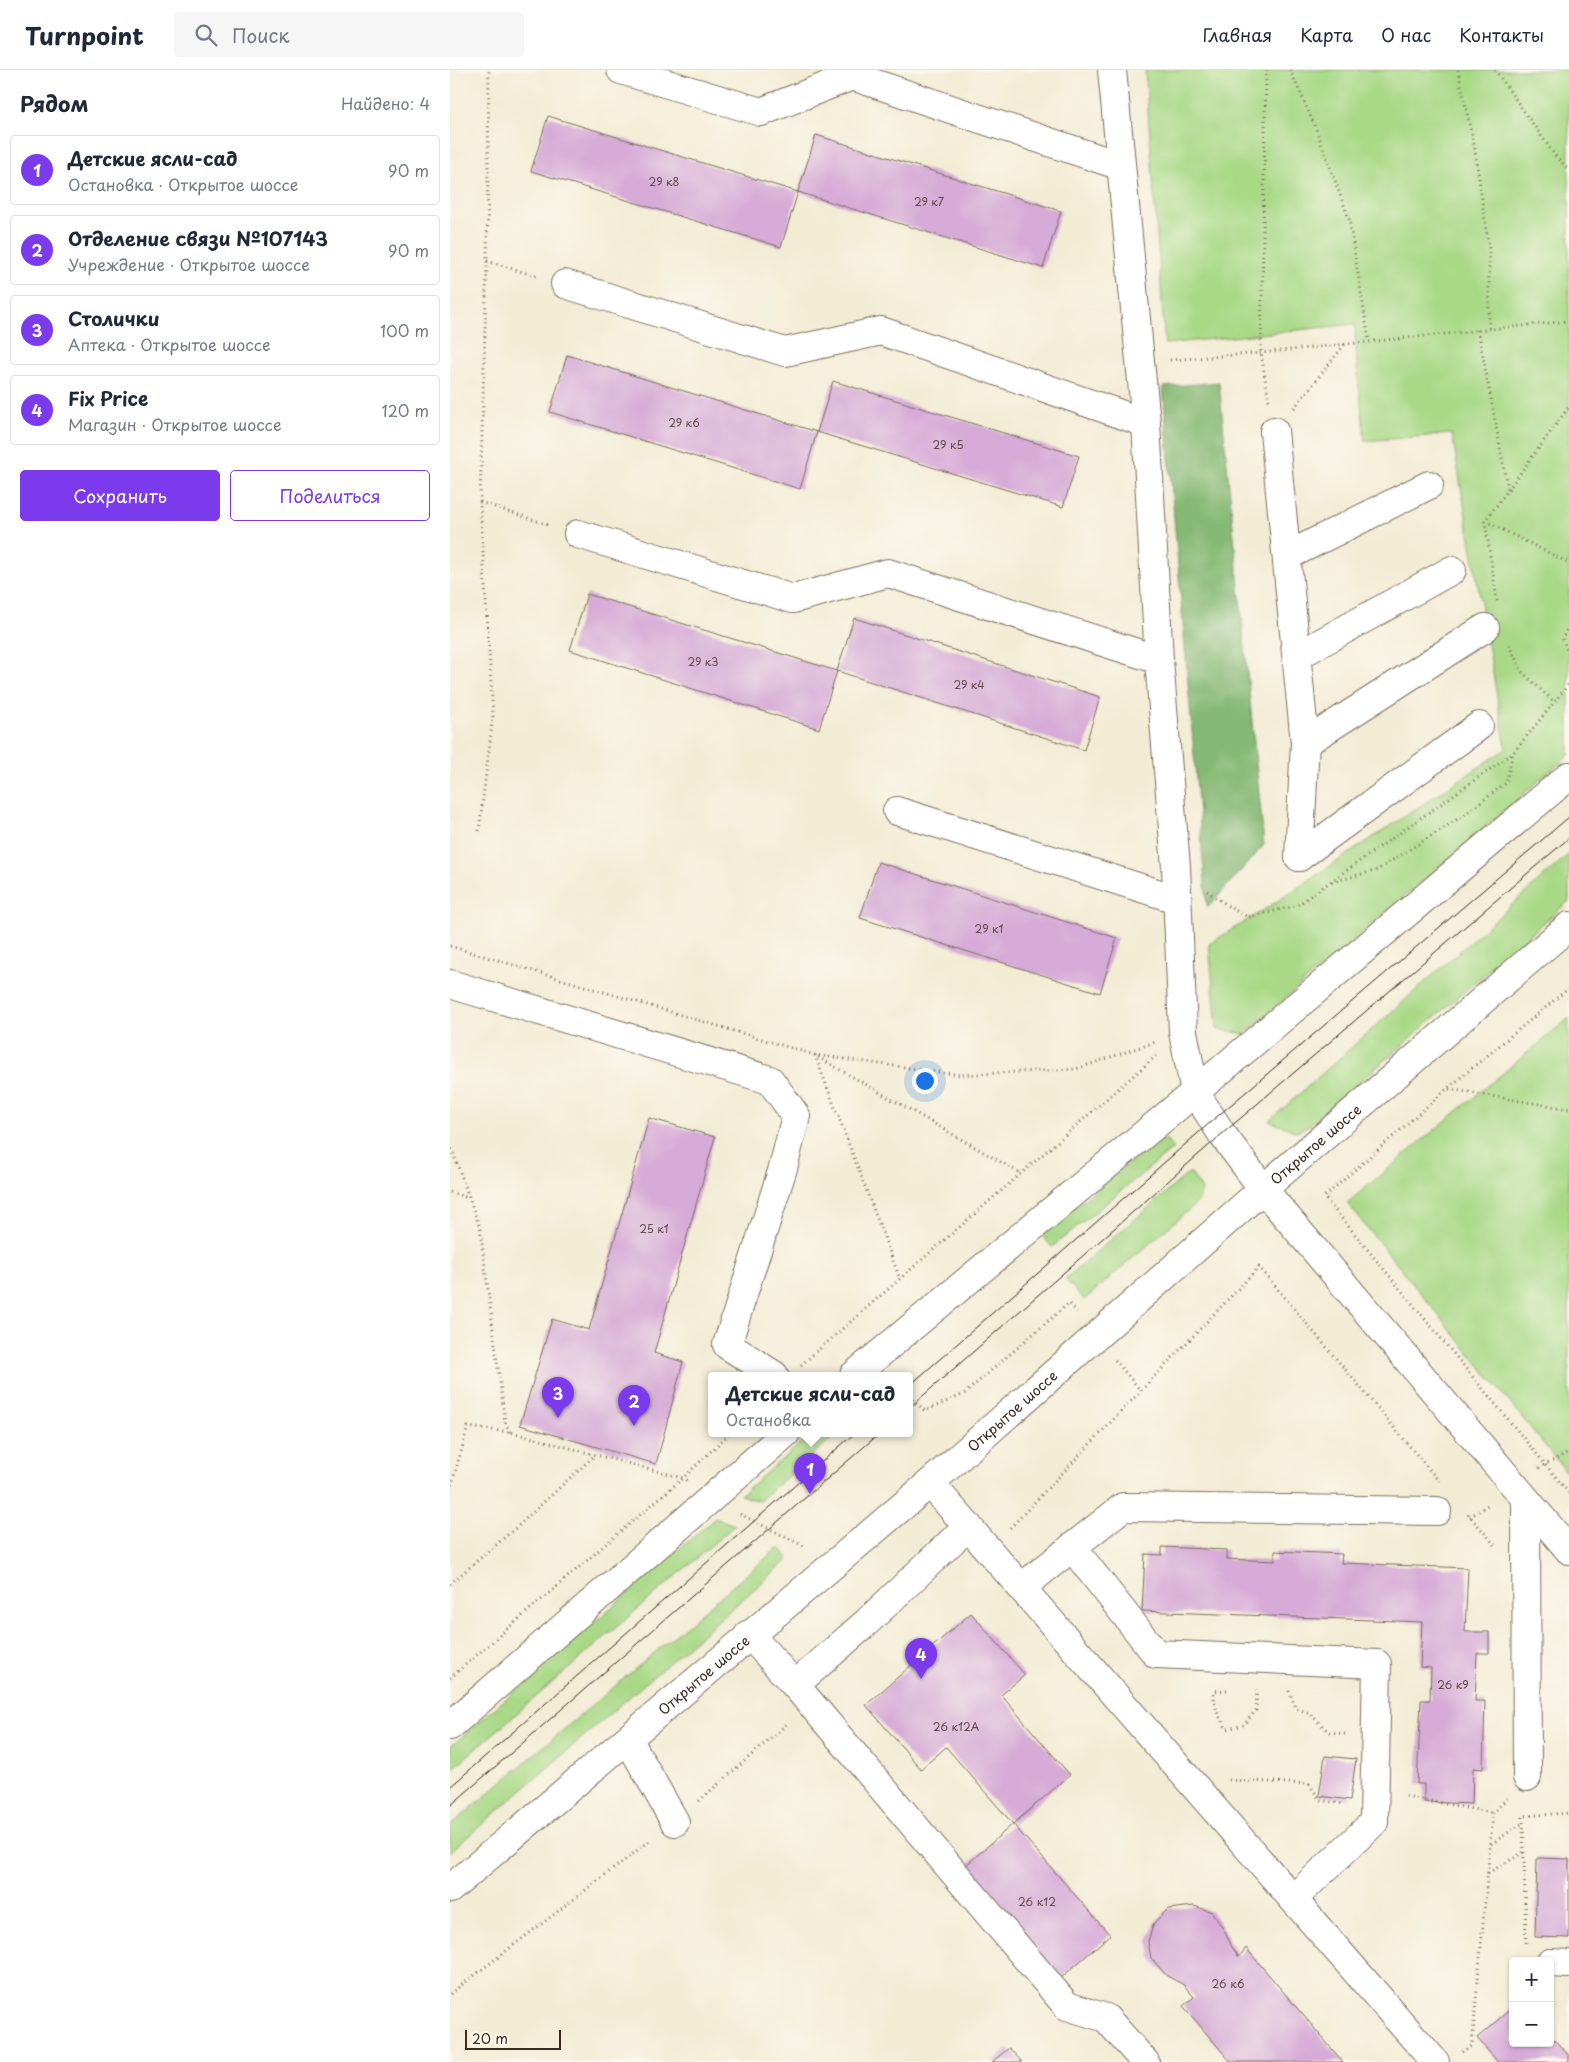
<!DOCTYPE html>
<html lang="ru">
<meta charset="utf-8">
<style>
:root{--surface:#fff;--page:#f6f6f7;--text:#1f2937;--muted:#747a83;--line:#e0e1e3;--accent:#7c3aed}
body{margin:0;font-family:"Playpen Sans",sans-serif;background:var(--page);color:var(--text)}
.controls{position:absolute;right:15px;bottom:15px;display:grid;overflow:hidden;border-radius:5px;box-shadow:0 1px 4px #0004}
.controls button{width:45px;height:45px;display:grid;place-items:center;padding:0;border:0;border-bottom:1px solid var(--line);background:var(--surface);color:var(--text);font:25px sans-serif}
.scale{position:absolute;left:15px;bottom:12px;width:96px;box-sizing:border-box;padding-left:5px;border:2px solid #3b2a1e;border-top:0;font-size:14px;line-height:18px;white-space:nowrap;color:#3b2a1e;-webkit-text-stroke:4px #fbf7ec;paint-order:stroke}
.you{position:absolute;left:474px;top:1010px;width:18px;height:18px;margin:-12px;border:4px solid #fff;border-radius:50%;background:#1a73e8;box-shadow:0 0 0 8px #1a73e833}
.badge{display:grid;place-items:center;width:32px;height:32px;border-radius:50%;background:var(--accent);color:#fff;font-size:16px;font-weight:700}
.pin{position:absolute;translate:-50% -41px;filter:drop-shadow(0 1px 2px #0008)}
.pin::after{content:'';position:absolute;top:26px;width:18px;height:15px;background:inherit;clip-path:polygon(0 0,100% 0,50% 100%)}
.popup{position:absolute;left:258px;top:1302px;width:205px;height:65px;box-sizing:border-box;display:grid;place-content:center;border-radius:5px;background:var(--surface);filter:drop-shadow(0 1px 4px #0005);font-size:16px;white-space:nowrap;color:var(--muted)}
.popup b{font-size:19px;color:var(--text)}
.popup::after{content:'';position:absolute;left:50%;top:100%;margin-left:-10px;border:10px solid transparent;border-top-color:var(--surface)}
.list{margin:0;padding:0;list-style:none}
h2{display:flex;justify-content:space-between;align-items:center;height:65px;margin:0;padding:0 20px;font-size:21px}
h2 small{font-size:16px;font-weight:400;color:var(--muted)}
.list li{display:grid;grid-template-columns:32px 1fr auto;gap:15px;align-items:center;box-sizing:border-box;height:70px;margin:0 10px 10px;padding:0 10px;border:1px solid var(--line);border-radius:5px}
.list b{display:block;font-size:19px;white-space:nowrap}
.list p{margin:0;font-size:16px;white-space:nowrap;color:var(--muted)}
.list em{font-size:16px;font-style:normal;color:var(--muted)}
.actions{display:flex;gap:10px;padding:15px 20px}
.actions a{flex:1;padding:11px 0;border:1px solid var(--accent);border-radius:5px;text-align:center;font-size:18px;color:var(--accent)}
.actions .main{background:var(--accent);color:#fff}
.icon{flex:none;width:28px;height:28px;fill:none;stroke:currentColor;stroke-width:2;stroke-linecap:round;stroke-linejoin:round}
.map{position:relative;flex:none;width:1119px;height:1992px;overflow:hidden}
header{display:flex;align-items:center;gap:30px;box-sizing:border-box;height:70px;padding:0 25px;background:var(--surface);border-bottom:1px solid var(--line)}
header strong{font-size:24px}
nav{display:flex;gap:28px;margin-inline-start:auto;font-size:18px}
.search{width:350px;height:45px;background:var(--page);display:flex;align-items:center;gap:12px;box-sizing:border-box;padding:0 18px;border-radius:5px;color:var(--muted);font-size:19px}
main{display:flex}
aside{flex:1;background:var(--surface)}
.map>svg:first-child{display:block}
</style>
<header>
<strong>Turnpoint</strong>
<div class="search"><svg class="icon" aria-label="search" viewBox="0 0 24 24"><circle cx="10" cy="10" r="6"/><path d="M15 15l6 6"/></svg>Поиск</div>
<nav><a>Главная</a><a>Карта</a><a>О нас</a><a>Контакты</a></nav>
</header>
<main>
<aside>
<h2>Рядом<small>Найдено: 4</small></h2>
<ul class="list">
<li><span class="badge">1</span><div><b>Детские ясли-сад</b><p>Остановка · Открытое шоссе</p></div><em>90 m</em></li>
<li><span class="badge">2</span><div><b>Отделение связи №107143</b><p>Учреждение · Открытое шоссе</p></div><em>90 m</em></li>
<li><span class="badge">3</span><div><b>Столички</b><p>Аптека · Открытое шоссе</p></div><em>100 m</em></li>
<li><span class="badge">4</span><div><b>Fix Price</b><p>Магазин · Открытое шоссе</p></div><em>120 m</em></li>
</ul>
<div class="actions"><a class="main">Сохранить</a><a>Поделиться</a></div>
</aside>
<div class="map">
<svg width="1119" height="1992" viewBox="0 0 1119 1992">
<rect width="100%" height="100%" fill="#fbf7ec"/>
<filter id="ink" filterUnits="userSpaceOnUse"><feTurbulence type="fractalNoise" baseFrequency=".02" numOctaves="2"/><feDisplacementMap in="SourceGraphic" scale="10" xChannelSelector="R" yChannelSelector="G"/><feConvolveMatrix kernelMatrix="1 2 1 2 8 2 1 2 1" color-interpolation-filters="sRGB"/></filter>
<filter id="wash" filterUnits="userSpaceOnUse"><feTurbulence type="fractalNoise" baseFrequency=".0096" numOctaves="4" result="noise"/><feDisplacementMap in="SourceGraphic" scale="20" xChannelSelector="R" yChannelSelector="G"/><feGaussianBlur stdDeviation="1.12" result="paint"/><feColorMatrix in="noise" values="0 0 0 0 0 0 0 0 0 0 0 0 0 0 0 0 0 1.4 0 .05"/><feComposite in="paint" operator="in"/></filter>
<g filter="url(#wash)">
<rect width="100%" height="100%" fill="#f3ecd5"/>
<path fill="#a9d987" stroke="#728252" d="M 695,0 L 1119,0 L 1119,685 L 794,964 L 767,959 L 759,874 L 820,836 L 1056,679 L 1002,364 L 915,371 L 907,299 L 905,254 L 715,274 Z
M 1119,784 L 1119,831 L 861,1054 L 847,1062 L 819,1051 Z
M 1119,948 L 1119,1405 L 897,1133 Z
M 716,1069 L 724,1078 L 602,1177 L 591,1164 L 701,1076 Z
M 740,1102 L 752,1120 L 749,1131 L 634,1230 L 615,1209 Z
M 363,1363 L 388,1363 L 309,1431 L 290,1425 Z
M 265,1448 L 285,1455 L 0,1701 L 0,1677 Z
M 329,1477 L 339,1489 L 0,1782 L 0,1756 Z"/>
<path fill="#86b974" stroke="#607249" d="M 769,312 L 814,775 L 757,838 L 713,317 Z"/>
<g id="blocks">
<path fill="#d6abd7" d="M 98,46 L 348,122 L 331,177 L 81,101 Z
M 366,65 L 611,141 L 593,198 L 348,122 Z
M 117,285 L 367,362 L 350,419 L 100,342 Z
M 383,311 L 629,386 L 613,437 L 367,362 Z
M 137,524 L 387,601 L 404,548 L 650,627 L 634,680 L 387,601 L 369,659 L 120,580 Z
M 428,792 L 667,868 L 650,923 L 410,848 Z
M 199,1048 L 265,1067 L 204,1283 L 233,1292 L 206,1394 L 70,1355 L 102,1249 L 139,1260 Z
M 712,1477 L 777,1480 L 777,1489 L 825,1491 L 825,1481 L 892,1484 L 891,1493 L 1018,1498 L 1015,1562 L 1039,1562 L 1039,1583 L 1027,1583 L 1025,1631 L 1035,1631 L 1033,1699 L 1023,1698 L 1022,1734 L 974,1732 L 974,1714 L 967,1714 L 971,1630 L 980,1630 L 981,1598 L 970,1597 L 972,1552 L 692,1541 L 695,1484 L 712,1485 Z
M 521,1543 L 575,1605 L 551,1625 L 620,1705 L 563,1754 L 496,1677 L 471,1699 L 416,1635 Z
M 875,1686 L 906,1689 L 900,1730 L 869,1726 Z
M 563,1754 L 660,1865 L 611,1908 L 514,1797 Z
M 1087,1788 L 1119,1789 L 1119,1868 L 1085,1867 Z
M 744,1836 L 762,1842 L 774,1860 L 782,1877 L 789,1887 L 796,1878 L 893,1992 L 781,1992 L 733,1936 L 744,1927 L 734,1915 L 717,1906 L 701,1888 L 698,1871 L 704,1853 L 718,1839 Z
M 1063,1937 L 1063,1973 L 1100,1973 L 1100,1965 L 1119,1986 L 1119,1992 L 1048,1992 L 1027,1968 Z
M 559,1978 L 572,1992 L 542,1992 Z"/>
</g>
</g>
<g filter="url(#ink)">
<use href="#blocks" fill-opacity="0" stroke="#7b6e5e" stroke-width="1"/>
<g fill="none" stroke-linecap="round" stroke-linejoin="round">
<g stroke="#7b6e5e" stroke-width="30">
<g id="minor">
<path d="M 171,0 L 311,42 L 402,6 L 671,96"/>
<path d="M 662,0 L 696,353 L 709,590 L 726,797 L 733,962 L 745,1022 L 772,1064 L 813,1119 L 1119,1480"/>
<path d="M 115,214 L 335,282 L 431,261 L 696,353"/>
<path d="M 824,361 L 855,673 L 849,787"/>
<path d="M 128,464 L 343,529 L 438,503 L 709,590"/>
<path d="M 837,486 L 979,415"/>
<path d="M 847,586 L 1002,500"/>
<path d="M 855,673 L 1035,558"/>
<path d="M 447,741 L 726,829"/>
<path d="M 849,787 L 1029,656"/>
<path d="M 0,914 L 320,1010 L 346,1046 L 333,1098 L 277,1275 L 324,1305"/>
<path d="M 404,1305 L 745,1022 L 1119,706"/>
<path d="M 480,1413 L 985,1992"/>
<path d="M 1076,1430 L 1077,1707"/>
<path d="M 622,1477 L 706,1584 L 927,1594 L 924,1752 L 843,1829"/>
<path d="M 572,1517 L 673,1437 L 987,1441"/>
<path d="M 299,1564 L 345,1615 L 617,1936 L 656,1948 L 695,1992"/>
<path d="M 345,1615 L 417,1552 L 518,1456"/>
<path d="M 0,1656 L 336,1363"/>
<path d="M 178,1669 L 225,1752"/>
<path id="s1" d="M 0,1819 L 480,1413 L 813,1119 L 1119,856"/>
<path d="M 1100,1893 L 1119,1894"/>
</g>
</g>
<path stroke="#7b6e5e" stroke-width="3" stroke-dasharray="1 4" stroke-linecap="butt" d="M 816,0 L 811,283 L 819,331
M 840,0 L 865,56 L 899,149 L 919,271
M 1008,0 L 1025,80 L 1039,179 L 1039,259
M 1045,0 L 1106,87 L 1119,100
M 37,191 L 86,206
M 1028,260 L 1058,419
M 720,290 L 811,283 L 1119,251
M 844,338 L 895,274
M 30,432 L 99,455
M 1035,451 L 1119,493
M 1047,531 L 1035,451 L 1119,337
M 1119,556 L 1112,568 L 1119,584
M 1059,575 L 1072,602 L 1104,632
M 29,761 L 43,646 L 30,432 L 37,191 L 39,0
M 882,812 L 927,800 L 1011,747 L 1056,713 L 1063,683
M 757,821 L 781,838 L 798,847 L 846,836 L 1063,683 L 1119,614
M 0,876 L 365,985 L 510,1005 L 626,999 L 705,972
M 1119,918 L 998,1018 L 874,1127 L 1119,1423
M 365,985 L 450,1209
M 368,987 L 570,1103
M 999,1019 L 1119,1039
M 0,1074 L 30,1158 L 55,1352 L 60,1362
M 0,1122 L 18,1128
M 665,1290 L 690,1320
M 351,1295 L 706,986
M 459,1326 L 475,1341 L 514,1324 L 619,1233 L 627,1242
M 1089,1398 L 1119,1382
M 0,1420 L 18,1357 L 60,1362 L 233,1408 L 237,1411
M 290,1444 L 356,1477
M 1018,1444 L 1045,1475
M 1020,1447 L 1039,1434
M 560,1458 L 809,1197 L 989,1411
M 0,1514 L 68,1456 L 145,1385
M 0,1608 L 233,1408 L 280,1363
M 777,1620 L 764,1621 C 763,1637 769,1647 777,1659 L 794,1655 L 806,1640 L 807,1619
M 839,1621 L 846,1638 L 859,1643 L 879,1662 L 895,1664
M 779,1710 L 859,1714 L 870,1730 L 894,1734
M 956,1726 L 1043,1743
M 249,1731 L 338,1653
M 1041,1774 L 1073,1753
M 1038,1803 L 1074,1782
M 1076,1873 L 1073,1746 L 1119,1743
M 0,1924 L 201,1770
M 1012,1982 L 1022,1976 L 1043,1743 L 1057,1728"/>
<use href="#minor" stroke="#fff" stroke-width="28"/>
<path stroke="#3b2a1e" stroke-width="1" d="M 459,1316 L 763,1050 L 1119,747
M 459,1338 L 772,1064 L 1119,768
M 0,1717 L 405,1363
M 0,1736 L 430,1363"/>
</g>
</g>
<g text-anchor="middle" dominant-baseline="central" stroke-width="4.5" stroke-linejoin="round" paint-order="stroke">
<g font-size="11" fill="#624a4c">
<text x="214" y="111">29 к8</text>
<text x="479" y="131">29 к7</text>
<text x="234" y="352">29 к6</text>
<text x="498" y="374">29 к5</text>
<text x="253" y="591">29 к3</text>
<text x="519" y="614">29 к4</text>
<text x="539" y="858">29 к1</text>
<text x="204" y="1158">25 к1</text>
<text x="1003" y="1614">26 к9</text>
<text x="506" y="1656">26 к12А</text>
<text x="587" y="1831">26 к12</text>
<text x="778" y="1913">26 к6</text>
</g>
<g font-size="14" fill="#3b2a1e" stroke="#fbf7ec">
<text stroke="none"><textPath href="#s1" startOffset="1142">Открытое шоссе</textPath></text>
<text stroke="none"><textPath href="#s1" startOffset="738">Открытое шоссе</textPath></text>
<text stroke="none"><textPath href="#s1" startOffset="332">Открытое шоссе</textPath></text>
</g>
</g>
</svg>
<div class="controls">
<button>+</button>
<button>−</button>
</div>
<div class="scale">20 m</div>
<div class="you"></div>
<div class="pin badge" style="left:360px;top:1424px">1</div>
<div class="popup"><b>Детские ясли-сад</b>Остановка</div>
<div class="pin badge" style="left:184px;top:1356px">2</div>
<div class="pin badge" style="left:108px;top:1348px">3</div>
<div class="pin badge" style="left:471px;top:1609px">4</div>
</div>
</main>
